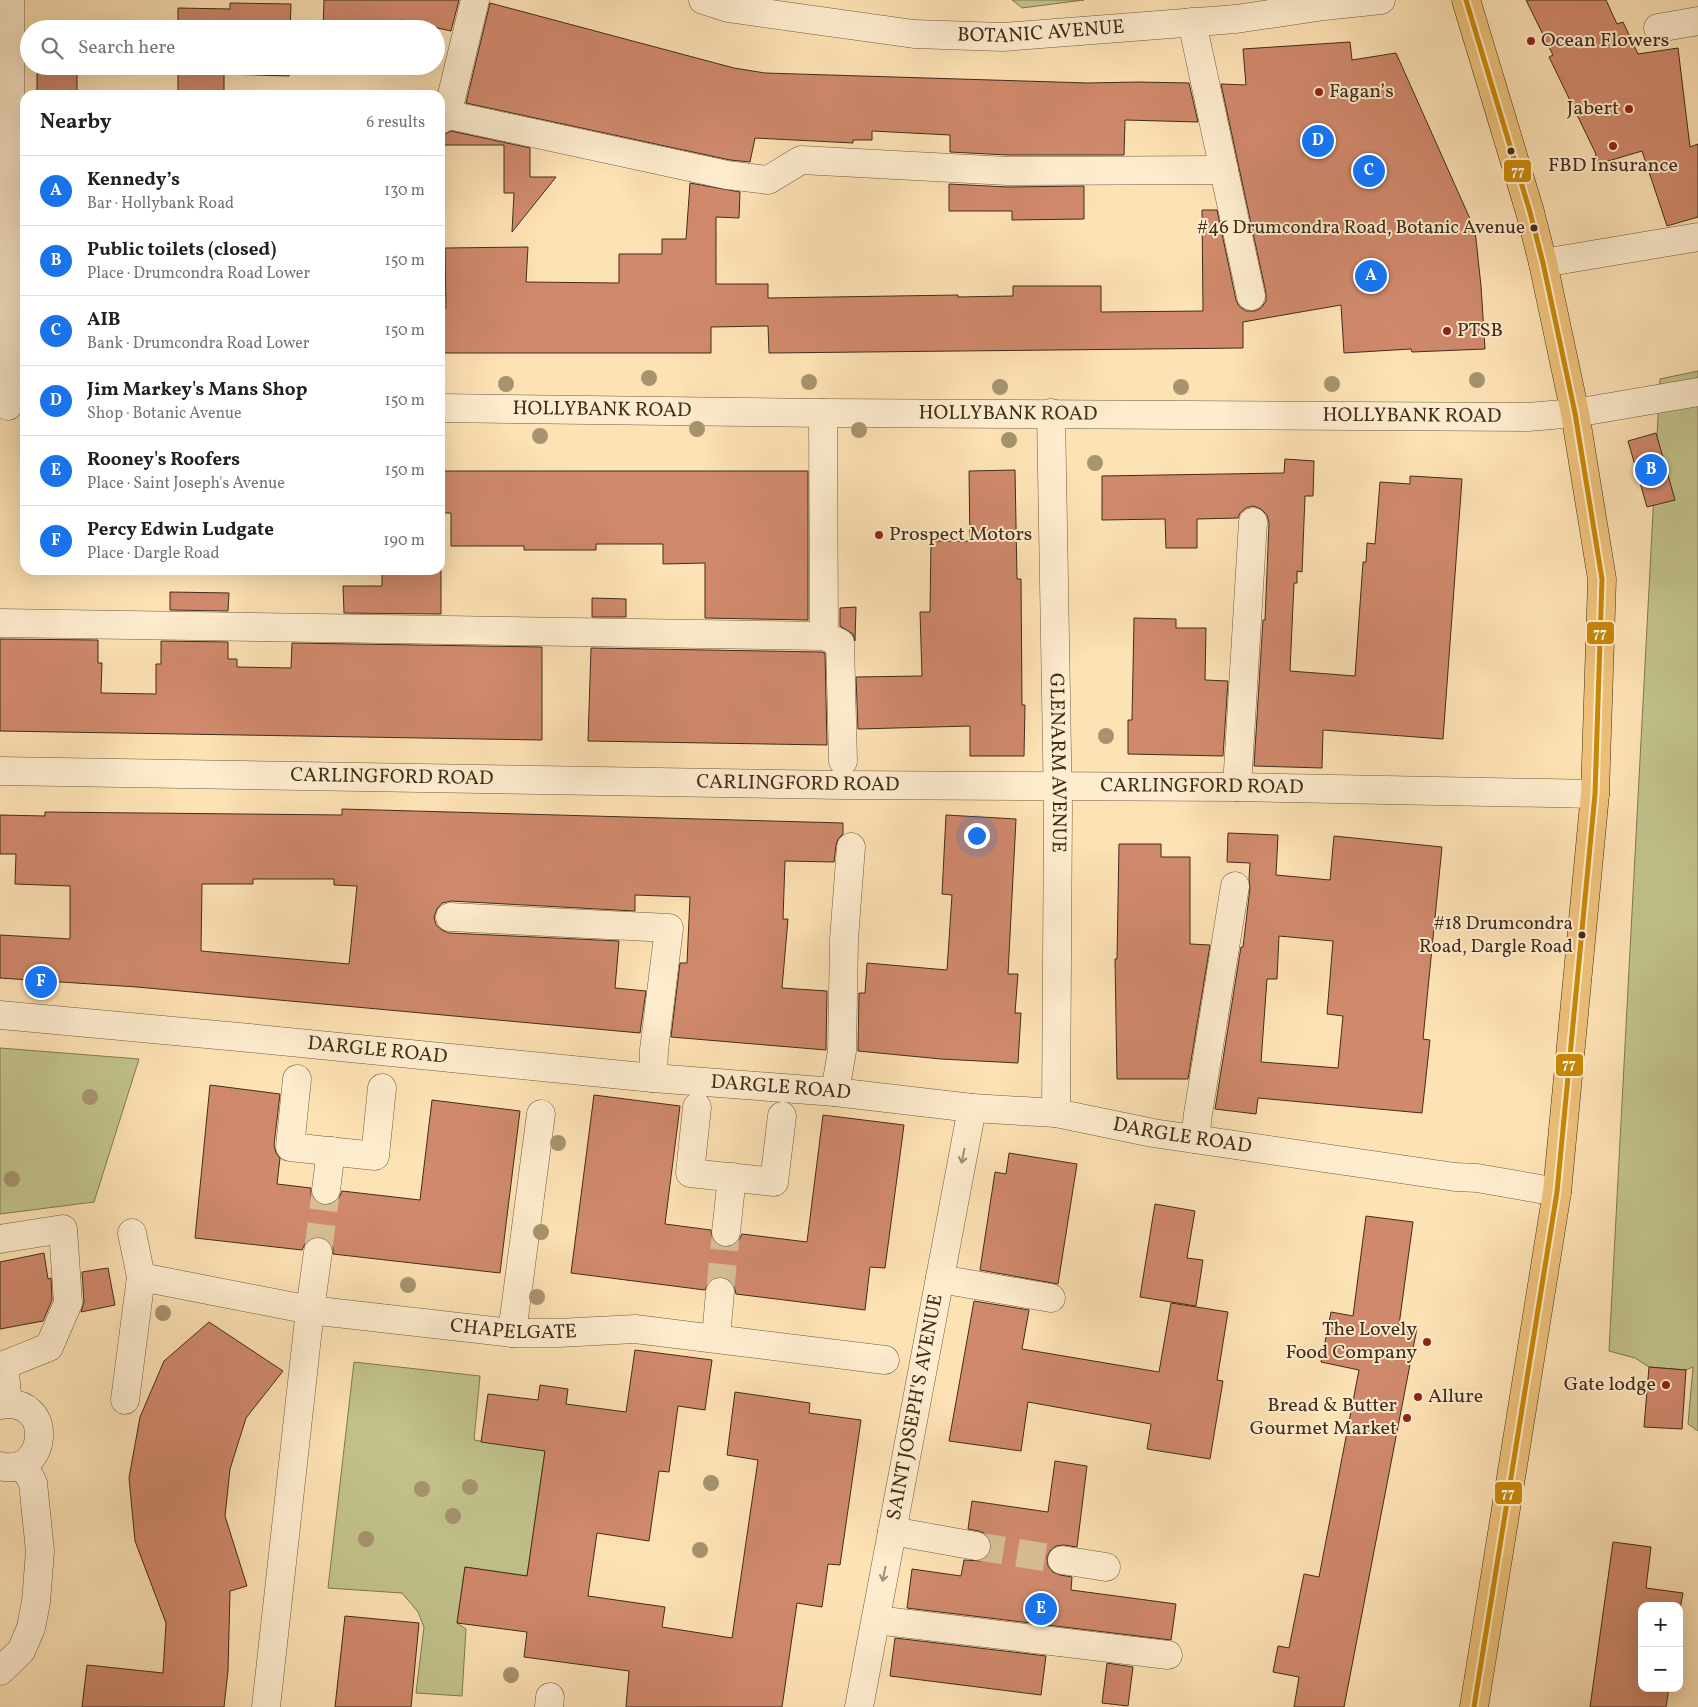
<!DOCTYPE html>
<meta charset="utf-8">
<style>
:root{--surface:#fff;--page:#f6f6f6;--text:#202124;--muted:#757577;--line:#e0e0e0;--accent:#1a73e8}
body{margin:0;font-family:Vollkorn,serif;background:var(--page);color:var(--text)}
.controls{position:absolute;right:15px;bottom:15px;display:grid;overflow:hidden;border-radius:10px;box-shadow:0 5px 20px #0002}
.controls button{width:45px;height:45px;display:grid;place-items:center;padding:0;border:0;border-bottom:1px solid var(--line);background:var(--surface);color:var(--text);font:25px sans-serif}
.you{position:absolute;left:976px;top:835px;width:18px;height:18px;margin:-12px;border:4px solid #fff;border-radius:50%;background:#1a73e8;box-shadow:0 0 0 8px #1a73e833}
.badge{display:grid;place-items:center;width:32px;height:32px;border-radius:50%;background:var(--accent);color:#fff;font-size:16px;font-weight:700}
.pin{position:absolute;translate:-50% -50%;border:2px solid #fff;box-shadow:0 1px 5px #0006}
.list{margin:0;padding:0;list-style:none}
h2{display:flex;justify-content:space-between;align-items:center;height:65px;margin:0;padding:0 20px;font-size:21px}
h2 small{font-size:16px;font-weight:400;color:var(--muted)}
.list li{display:grid;grid-template-columns:32px 1fr auto;gap:15px;align-items:center;box-sizing:border-box;height:70px;padding:0 20px;border-top:1px solid var(--line)}
.list b{display:block;font-size:19px;white-space:nowrap}
.list p{margin:0;font-size:16px;white-space:nowrap;color:var(--muted)}
.list em{font-size:16px;font-style:normal;color:var(--muted)}
.icon{flex:none;width:28px;height:28px;fill:none;stroke:currentColor;stroke-width:2;stroke-linecap:round;stroke-linejoin:round}
.map{position:relative;flex:none;width:1698px;height:1707px;overflow:hidden}
.search{position:absolute;background:var(--surface);box-shadow:0 5px 20px #0002;left:20px;top:20px;width:425px;height:55px;display:flex;align-items:center;gap:12px;box-sizing:border-box;padding:0 18px;border-radius:28px;color:var(--muted);font-size:19px}
.panel{position:absolute;background:var(--surface);box-shadow:0 5px 20px #0002;left:20px;top:90px;width:425px;height:485px;border-radius:15px}
.map>svg:first-child{display:block}
</style>
<div class="map">
<svg width="1698" height="1707" viewBox="0 0 1698 1707">
<rect width="100%" height="100%" fill="#fde2b4"/>
<filter id="stains"><feTurbulence type="fractalNoise" baseFrequency=".004" numOctaves="4"/><feColorMatrix values="0 0 0 0 .2 0 0 0 0 .09 0 0 0 0 .02 0 0 0 .5 -.17"/></filter>
<radialGradient id="worn" r=".72"><stop offset=".6" stop-color="#630" stop-opacity="0"/><stop offset="1" stop-color="#630" stop-opacity=".3"/></radialGradient>
<path fill="#c2c38b" stroke="#827852" d="M 1012,0 L 1084,0 L 1022,8 Z
M 1698,371 L 1698,1431 L 1688,1424 L 1693,1367 L 1686,1370 L 1649,1367 L 1635,1358 L 1609,1351 L 1660,379 Z
M 0,1048 L 139,1059 L 94,1202 L 0,1214 Z
M 354,1362 L 480,1376 L 474,1440 L 545,1451 L 527,1576 L 465,1567 L 457,1623 L 466,1629 L 462,1696 L 416,1693 L 424,1627 L 418,1612 L 402,1593 L 328,1588 Z"/>
<path fill="#d0896c" stroke="#412c19" fill-rule="evenodd" d="M 324,0 L 459,0 L 451,31 L 401,20 L 399,29 L 323,29 Z
M 1526,0 L 1606,0 L 1617,24 L 1623,22 L 1638,54 L 1678,48 L 1690,147 L 1698,144 L 1698,217 L 1667,226 L 1642,151 L 1598,164 L 1595,152 L 1549,57 L 1553,55 Z
M 230,3 L 291,4 L 290,29 L 178,29 L 178,8 L 230,9 Z
M 490,3 L 734,68 L 765,73 L 1088,83 L 1137,82 L 1189,83 L 1198,122 L 1125,120 L 1124,155 L 1008,155 L 950,152 L 950,135 L 872,131 L 872,140 L 853,140 L 853,143 L 755,138 L 750,162 L 730,160 L 466,103 Z
M 1350,42 L 1352,60 L 1396,53 L 1475,230 L 1481,286 L 1485,349 L 1412,352 L 1411,349 L 1344,353 L 1341,305 L 1243,322 L 1243,348 L 769,353 L 768,326 L 711,327 L 711,353 L 440,353 L 440,308 L 446,308 L 445,248 L 528,247 L 526,282 L 619,283 L 619,254 L 662,254 L 662,239 L 686,239 L 690,183 L 740,192 L 739,218 L 716,217 L 716,284 L 768,284 L 768,298 L 958,295 L 958,297 L 1013,296 L 1013,286 L 1101,286 L 1101,312 L 1203,311 L 1202,210 L 1217,210 L 1236,300 L 1239,306 L 1246,311 L 1255,311 L 1261,308 L 1266,301 L 1266,293 L 1221,84 L 1246,85 L 1243,49 Z
M 37,66 L 77,66 L 77,95 L 37,95 Z
M 178,66 L 290,66 L 289,76 L 224,74 L 224,95 L 178,95 Z
M 451,131 L 530,148 L 530,177 L 556,177 L 512,232 L 514,193 L 504,193 L 504,145 L 443,145 L 443,135 Z
M 949,184 L 1008,187 L 1084,186 L 1084,219 L 1012,220 L 1012,211 L 949,211 Z
M 1656,433 L 1675,500 L 1647,507 L 1628,441 Z
M 1285,459 L 1314,461 L 1313,496 L 1305,496 L 1302,572 L 1297,571 L 1297,583 L 1294,583 L 1290,671 L 1355,676 L 1363,562 L 1366,562 L 1367,543 L 1375,544 L 1380,482 L 1410,484 L 1410,476 L 1462,479 L 1443,739 L 1323,730 L 1322,768 L 1254,766 L 1263,620 L 1265,620 L 1269,523 L 1267,515 L 1261,509 L 1253,506 L 1246,508 L 1240,513 L 1238,518 L 1197,519 L 1197,548 L 1166,548 L 1165,519 L 1102,520 L 1102,476 L 1284,473 Z
M 1015,470 L 1017,579 L 1021,579 L 1022,705 L 1025,705 L 1024,756 L 970,756 L 970,726 L 858,729 L 856,677 L 922,676 L 920,612 L 930,612 L 931,541 L 970,541 L 969,471 Z
M 440,471 L 808,471 L 808,620 L 705,618 L 705,563 L 663,564 L 663,544 L 596,544 L 596,550 L 524,550 L 524,546 L 451,546 L 451,513 L 440,513 Z
M 382,570 L 441,570 L 441,614 L 344,613 L 343,586 L 382,586 Z
M 170,592 L 229,593 L 228,611 L 170,610 Z
M 592,598 L 626,599 L 626,617 L 592,617 Z
M 856,607 L 855,641 L 853,634 L 840,626 L 840,608 Z
M 1134,618 L 1176,619 L 1176,628 L 1206,628 L 1205,680 L 1228,681 L 1223,756 L 1128,754 L 1128,720 L 1132,720 Z
M 0,639 L 98,640 L 98,663 L 102,663 L 101,693 L 156,694 L 156,664 L 161,664 L 161,641 L 228,642 L 228,659 L 237,659 L 237,667 L 291,668 L 292,643 L 542,647 L 542,740 L 0,731 Z
M 591,648 L 821,652 L 825,653 L 827,745 L 588,741 Z
M 342,809 L 843,823 L 843,834 L 838,839 L 836,845 L 834,862 L 785,861 L 783,919 L 788,919 L 782,988 L 827,991 L 826,1050 L 671,1037 L 680,963 L 687,963 L 690,897 L 635,895 L 635,911 L 451,901 L 442,903 L 437,909 L 434,917 L 436,925 L 442,930 L 449,933 L 619,941 L 615,988 L 646,991 L 640,1033 L 137,987 L 0,978 L 0,935 L 70,939 L 70,886 L 15,884 L 16,854 L 0,854 L 0,815 L 45,816 L 45,812 L 342,815 ZM 253,879 L 334,879 L 334,885 L 357,886 L 349,964 L 201,951 L 202,884 L 253,884 Z
M 946,815 L 1016,819 L 1008,974 L 1018,974 L 1015,1013 L 1021,1013 L 1018,1063 L 941,1059 L 858,1051 L 859,993 L 865,993 L 867,963 L 947,970 L 952,895 L 942,894 Z
M 1228,833 L 1278,835 L 1276,875 L 1330,880 L 1334,836 L 1442,847 L 1423,1039 L 1430,1040 L 1422,1113 L 1258,1098 L 1256,1114 L 1215,1109 L 1241,947 L 1243,947 L 1250,888 L 1249,879 L 1250,863 L 1227,862 ZM 1279,936 L 1333,941 L 1327,1014 L 1343,1016 L 1338,1068 L 1261,1062 L 1267,979 L 1277,979 Z
M 1119,844 L 1161,844 L 1161,857 L 1190,857 L 1190,944 L 1210,945 L 1188,1079 L 1117,1079 L 1115,959 L 1117,959 Z
M 210,1085 L 280,1094 L 274,1145 L 276,1153 L 280,1158 L 277,1184 L 311,1188 L 311,1196 L 316,1202 L 324,1206 L 332,1204 L 338,1200 L 342,1191 L 420,1200 L 432,1100 L 520,1111 L 500,1273 L 333,1254 L 333,1247 L 328,1240 L 320,1237 L 313,1237 L 306,1242 L 302,1250 L 195,1238 Z
M 594,1095 L 680,1106 L 665,1224 L 711,1230 L 712,1238 L 716,1244 L 725,1248 L 733,1246 L 738,1242 L 742,1234 L 807,1242 L 823,1115 L 904,1125 L 885,1268 L 870,1267 L 865,1310 L 736,1294 L 734,1285 L 729,1280 L 722,1277 L 713,1278 L 708,1283 L 705,1290 L 571,1273 Z
M 1009,1153 L 1077,1164 L 1058,1284 L 980,1270 L 995,1172 L 1006,1174 Z
M 1155,1204 L 1195,1211 L 1187,1258 L 1203,1260 L 1196,1306 L 1140,1297 Z
M 1366,1216 L 1413,1222 L 1399,1325 L 1417,1328 L 1344,1707 L 1294,1707 L 1299,1677 L 1273,1672 L 1278,1646 L 1289,1648 L 1304,1574 L 1319,1577 L 1359,1370 L 1321,1362 L 1331,1312 L 1353,1316 Z
M 44,1253 L 48,1279 L 51,1278 L 52,1300 L 43,1321 L 0,1329 L 0,1262 Z
M 108,1268 L 115,1305 L 81,1312 L 84,1302 L 82,1272 Z
M 974,1301 L 1029,1310 L 1022,1349 L 1159,1372 L 1171,1303 L 1228,1312 L 1217,1380 L 1223,1381 L 1210,1459 L 1147,1449 L 1151,1424 L 1028,1402 L 1021,1451 L 949,1441 Z
M 209,1322 L 283,1371 L 246,1418 L 230,1469 L 225,1516 L 247,1586 L 230,1591 L 228,1671 L 224,1707 L 82,1707 L 87,1665 L 163,1673 L 166,1623 L 135,1541 L 129,1478 L 140,1417 L 164,1361 Z
M 635,1350 L 712,1360 L 705,1410 L 678,1406 L 669,1472 L 659,1471 L 649,1541 L 597,1533 L 588,1596 L 665,1607 L 662,1627 L 732,1638 L 758,1460 L 727,1455 L 735,1392 L 810,1403 L 809,1413 L 861,1420 L 840,1565 L 828,1564 L 822,1607 L 797,1603 L 782,1707 L 626,1707 L 629,1671 L 524,1657 L 527,1632 L 457,1623 L 465,1567 L 527,1576 L 545,1451 L 481,1442 L 488,1394 L 538,1400 L 540,1385 L 568,1389 L 566,1404 L 626,1412 Z
M 1649,1367 L 1686,1370 L 1682,1429 L 1644,1427 Z
M 1055,1461 L 1087,1466 L 1077,1547 L 1064,1545 L 1056,1546 L 1050,1551 L 1047,1557 L 1048,1566 L 1053,1572 L 1060,1575 L 1072,1577 L 1071,1590 L 1176,1604 L 1171,1640 L 907,1608 L 912,1569 L 961,1576 L 964,1560 L 981,1561 L 988,1556 L 991,1549 L 991,1541 L 986,1534 L 979,1531 L 968,1529 L 972,1501 L 1048,1512 Z
M 1613,1542 L 1651,1547 L 1646,1588 L 1683,1593 L 1679,1615 L 1679,1606 L 1642,1606 L 1642,1688 L 1669,1688 L 1666,1707 L 1590,1707 Z
M 345,1616 L 419,1623 L 411,1707 L 335,1707 Z
M 895,1638 L 1046,1656 L 1041,1695 L 890,1676 Z
M 1107,1663 L 1133,1667 L 1128,1706 L 1102,1703 Z"/>
<g fill="none" stroke-linecap="round" stroke-linejoin="round">
<path stroke="#d7be95" stroke-width="28" stroke-dasharray="28 14" stroke-linecap="butt" d="M 318,1252 L 326,1190
M 720,1292 L 726,1232
M 976,1546 L 1062,1560"/>
<g stroke="#705a40" stroke-width="29">
<g id="minor">
<path id="s1" d="M 703,0 L 728,8 L 914,34 L 1003,37 L 1236,19 L 1324,6 L 1381,0"/>
<path d="M 1192,22 L 1251,296"/>
<path d="M 1658,28 L 1698,21"/>
<path d="M 440,113 L 727,175 L 768,180 L 801,160 L 1008,171 L 1224,170"/>
<path d="M 440,120 L 447,115 L 475,0"/>
<path d="M 1543,263 L 1698,237"/>
<path d="M 8,406 L 6,368 L 10,124 L 10,0"/>
<path id="s2" d="M 440,408 L 823,413 L 1528,417 L 1575,413 L 1698,392"/>
<path id="s3" d="M 1051,413 L 1058,808 L 1056,1113"/>
<path d="M 0,623 L 824,636 L 823,413"/>
<path d="M 824,636 L 840,643 L 843,761"/>
<path id="s4" d="M 0,771 L 843,785 L 1237,787 L 1595,794"/>
<path d="M 1237,787 L 1253,522"/>
<path d="M 450,917 L 669,928 L 654,1050 L 653,1078"/>
<path id="s5" d="M 0,1015 L 239,1037 L 653,1078 L 835,1092 L 972,1108 L 1056,1113 L 1153,1133 L 1455,1177 L 1477,1178 L 1557,1192"/>
<path d="M 297,1079 L 290,1147 L 375,1156 L 382,1088"/>
<path d="M 835,1092 L 842,1051 L 844,939 L 851,847"/>
<path d="M 697,1107 L 690,1173 L 774,1182 L 782,1116"/>
<path d="M 1195,1139 L 1198,1114 L 1235,886"/>
<path d="M 326,1190 L 331,1151"/>
<path d="M 726,1232 L 732,1177"/>
<path d="M 132,1233 L 141,1277"/>
<path d="M 0,1239 L 63,1229 L 68,1303 L 49,1347 L 4,1365 L 8,1404"/>
<path d="M 940,1279 L 1051,1298"/>
<path d="M 512,1333 L 541,1114"/>
<path d="M 716,1338 L 720,1292"/>
<path d="M 125,1400 L 141,1277 L 310,1310 L 318,1252"/>
<path d="M 0,1405 C 56,1395 48,1479 0,1466"/>
<path d="M 892,1531 L 976,1546"/>
<path d="M 1062,1560 L 1106,1567"/>
<path d="M 876,1620 L 1168,1655"/>
<path d="M 0,1671 L 21,1651 L 31,1628 L 36,1602 L 40,1551 L 33,1483 L 23,1464"/>
<path id="s6" d="M 266,1707 L 310,1310 L 512,1333 L 558,1333 L 635,1329 L 885,1360"/>
<path d="M 549,1707 L 550,1697"/>
<path id="s7" d="M 859,1707 L 972,1108"/>
</g>
</g>
<g stroke="#412c19" stroke-width="29">
<path id="major" d="M 1466,0 L 1530,212 L 1543,263 L 1575,413 L 1602,579 L 1595,794 L 1557,1192 L 1474,1707"/>
</g>
<use href="#minor" stroke="#feecce" stroke-width="28"/>
<use href="#major" stroke="#eec17a" stroke-width="28"/>
<g stroke="#feecce" stroke-width="9">
<path id="bus-1" d="M 1466,0 L 1530,212 L 1543,263 L 1575,413 L 1602,579 L 1595,794 L 1557,1192 L 1474,1707"/>
</g>
<use href="#bus-1" stroke="#ca8806" stroke-width="5"/>
</g>
<g fill="#a7936f">
<circle cx="649" cy="378" r="8"/>
<circle cx="1477" cy="380" r="8"/>
<circle cx="809" cy="382" r="8"/>
<circle cx="506" cy="384" r="8"/>
<circle cx="1332" cy="384" r="8"/>
<circle cx="1000" cy="387" r="8"/>
<circle cx="1181" cy="387" r="8"/>
<circle cx="697" cy="429" r="8"/>
<circle cx="859" cy="430" r="8"/>
<circle cx="540" cy="436" r="8"/>
<circle cx="1009" cy="440" r="8"/>
<circle cx="1095" cy="463" r="8"/>
<circle cx="1106" cy="736" r="8"/>
<circle cx="90" cy="1097" r="8"/>
<circle cx="558" cy="1143" r="8"/>
<circle cx="12" cy="1179" r="8"/>
<circle cx="541" cy="1232" r="8"/>
<circle cx="408" cy="1285" r="8"/>
<circle cx="537" cy="1297" r="8"/>
<circle cx="163" cy="1313" r="8"/>
<circle cx="711" cy="1483" r="8"/>
<circle cx="470" cy="1487" r="8"/>
<circle cx="422" cy="1489" r="8"/>
<circle cx="453" cy="1516" r="8"/>
<circle cx="366" cy="1539" r="8"/>
<circle cx="700" cy="1550" r="8"/>
<circle cx="511" cy="1675" r="8"/>
</g>
<defs><path id="oneway-shaft" d="M-6 0H5M1.5-3L5.5 0L1.5 3" fill="none" stroke-width="1.6" stroke-linecap="round" stroke-linejoin="round" transform="scale(1.25)"/></defs>
<g stroke="#a08c74">
<use href="#oneway-shaft" transform="translate(963 1156) rotate(101)"/>
<use href="#oneway-shaft" transform="translate(884 1574) rotate(101)"/>
</g>
<g fill="#8f2418" stroke="#feecce" stroke-width="2">
<circle cx="1531" cy="41" r="5"/>
<circle cx="1319" cy="92" r="5"/>
<circle cx="1629" cy="109" r="5"/>
<circle cx="1613" cy="146" r="5"/>
<circle cx="1447" cy="331" r="5"/>
<circle cx="879" cy="535" r="5"/>
<circle cx="1427" cy="1342" r="5"/>
<circle cx="1666" cy="1385" r="5"/>
<circle cx="1418" cy="1397" r="5"/>
<circle cx="1407" cy="1418" r="5"/>
</g>
<g fill="#412c19" stroke="#feecce" stroke-width="2">
<circle cx="1511" cy="151" r="4.5"/>
<circle cx="1534" cy="228" r="4.5"/>
<circle cx="1582" cy="935" r="4.5"/>
</g>
<g text-anchor="middle" dominant-baseline="central" stroke-width="4" stroke-linejoin="round" paint-order="stroke">
<g font-size="19" fill="#412c19" stroke="#feecce" text-anchor="end">
<text x="1525" y="228">#46 Drumcondra Road, Botanic Avenue</text>
<text x="1573" y="924">#18 Drumcondra<tspan x="1573" dy="23">Road, Dargle Road</tspan></text>
</g>
<g font-size="20" fill="#412c19" stroke="#feecce">
<text stroke="none"><textPath href="#s1" startOffset="341">BOTANIC AVENUE</textPath></text>
<text stroke="none"><textPath href="#s2" startOffset="162">HOLLYBANK ROAD</textPath></text>
<text stroke="none"><textPath href="#s2" startOffset="568">HOLLYBANK ROAD</textPath></text>
<text stroke="none"><textPath href="#s2" startOffset="972">HOLLYBANK ROAD</textPath></text>
<text stroke="none"><textPath href="#s3" startOffset="350">GLENARM AVENUE</textPath></text>
<text stroke="none"><textPath href="#s4" startOffset="392">CARLINGFORD ROAD</textPath></text>
<text stroke="none"><textPath href="#s4" startOffset="798">CARLINGFORD ROAD</textPath></text>
<text stroke="none"><textPath href="#s4" startOffset="1202">CARLINGFORD ROAD</textPath></text>
<text stroke="none"><textPath href="#s5" startOffset="379">DARGLE ROAD</textPath></text>
<text stroke="none"><textPath href="#s5" startOffset="784">DARGLE ROAD</textPath></text>
<text stroke="none"><textPath href="#s5" startOffset="1189">DARGLE ROAD</textPath></text>
<text stroke="none"><textPath href="#s6" startOffset="604">CHAPELGATE</textPath></text>
<text stroke="none"><textPath href="#s7" startOffset="305">SAINT JOSEPH'S AVENUE</textPath></text>
</g>
<g font-size="20" fill="#412c19" stroke="#feecce" text-anchor="start">
<text x="1541" y="41">Ocean Flowers</text>
<text x="1329" y="92">Fagan’s</text>
<text x="1619" y="109" text-anchor="end">Jabert</text>
<text x="1613" y="166" text-anchor="middle">FBD Insurance</text>
<text x="1457" y="331">PTSB</text>
<text x="889" y="535">Prospect Motors</text>
<text x="1417" y="1330" text-anchor="end">The Lovely<tspan x="1417" dy="23">Food Company</tspan></text>
<text x="1656" y="1385" text-anchor="end">Gate lodge</text>
<text x="1428" y="1397">Allure</text>
<text x="1397" y="1406" text-anchor="end">Bread &amp; Butter<tspan x="1397" dy="23">Gourmet Market</tspan></text>
</g>
</g>
<g stroke="#feecce" stroke-width="2">
<rect x="1503" y="159" width="29" height="24" rx="5" fill="#ca8806"/>
<rect x="1586" y="621" width="29" height="24" rx="5" fill="#ca8806"/>
<rect x="1555" y="1053" width="29" height="24" rx="5" fill="#ca8806"/>
<rect x="1494" y="1481" width="29" height="24" rx="5" fill="#ca8806"/>
</g>
<g font-size="14" text-anchor="middle" font-weight="bold" fill="#fff">
<text x="1518" y="176">77</text>
<text x="1600" y="638">77</text>
<text x="1569" y="1069">77</text>
<text x="1508" y="1498">77</text>
</g>
<rect width="100%" height="100%" filter="url(#stains)"/>
<rect width="100%" height="100%" fill="url(#worn)"/>
</svg>
<div class="controls">
<button>+</button>
<button>−</button>
</div>
<div class="you"></div>
<div class="pin badge" style="left:1371px;top:276px">A</div>
<div class="pin badge" style="left:1651px;top:470px">B</div>
<div class="pin badge" style="left:1369px;top:171px">C</div>
<div class="pin badge" style="left:1318px;top:141px">D</div>
<div class="pin badge" style="left:1041px;top:1609px">E</div>
<div class="pin badge" style="left:41px;top:982px">F</div>
<div class="search"><svg class="icon" aria-label="search" viewBox="0 0 24 24"><circle cx="10" cy="10" r="6"/><path d="M15 15l6 6"/></svg>Search here</div>
<section class="panel">
<h2>Nearby<small>6 results</small></h2>
<ul class="list">
<li><span class="badge">A</span><div><b>Kennedy’s</b><p>Bar · Hollybank Road</p></div><em>130 m</em></li>
<li><span class="badge">B</span><div><b>Public toilets (closed)</b><p>Place · Drumcondra Road Lower</p></div><em>150 m</em></li>
<li><span class="badge">C</span><div><b>AIB</b><p>Bank · Drumcondra Road Lower</p></div><em>150 m</em></li>
<li><span class="badge">D</span><div><b>Jim Markey's Mans Shop</b><p>Shop · Botanic Avenue</p></div><em>150 m</em></li>
<li><span class="badge">E</span><div><b>Rooney's Roofers</b><p>Place · Saint Joseph's Avenue</p></div><em>150 m</em></li>
<li><span class="badge">F</span><div><b>Percy Edwin Ludgate</b><p>Place · Dargle Road</p></div><em>190 m</em></li>
</ul>
</section>
</div>
